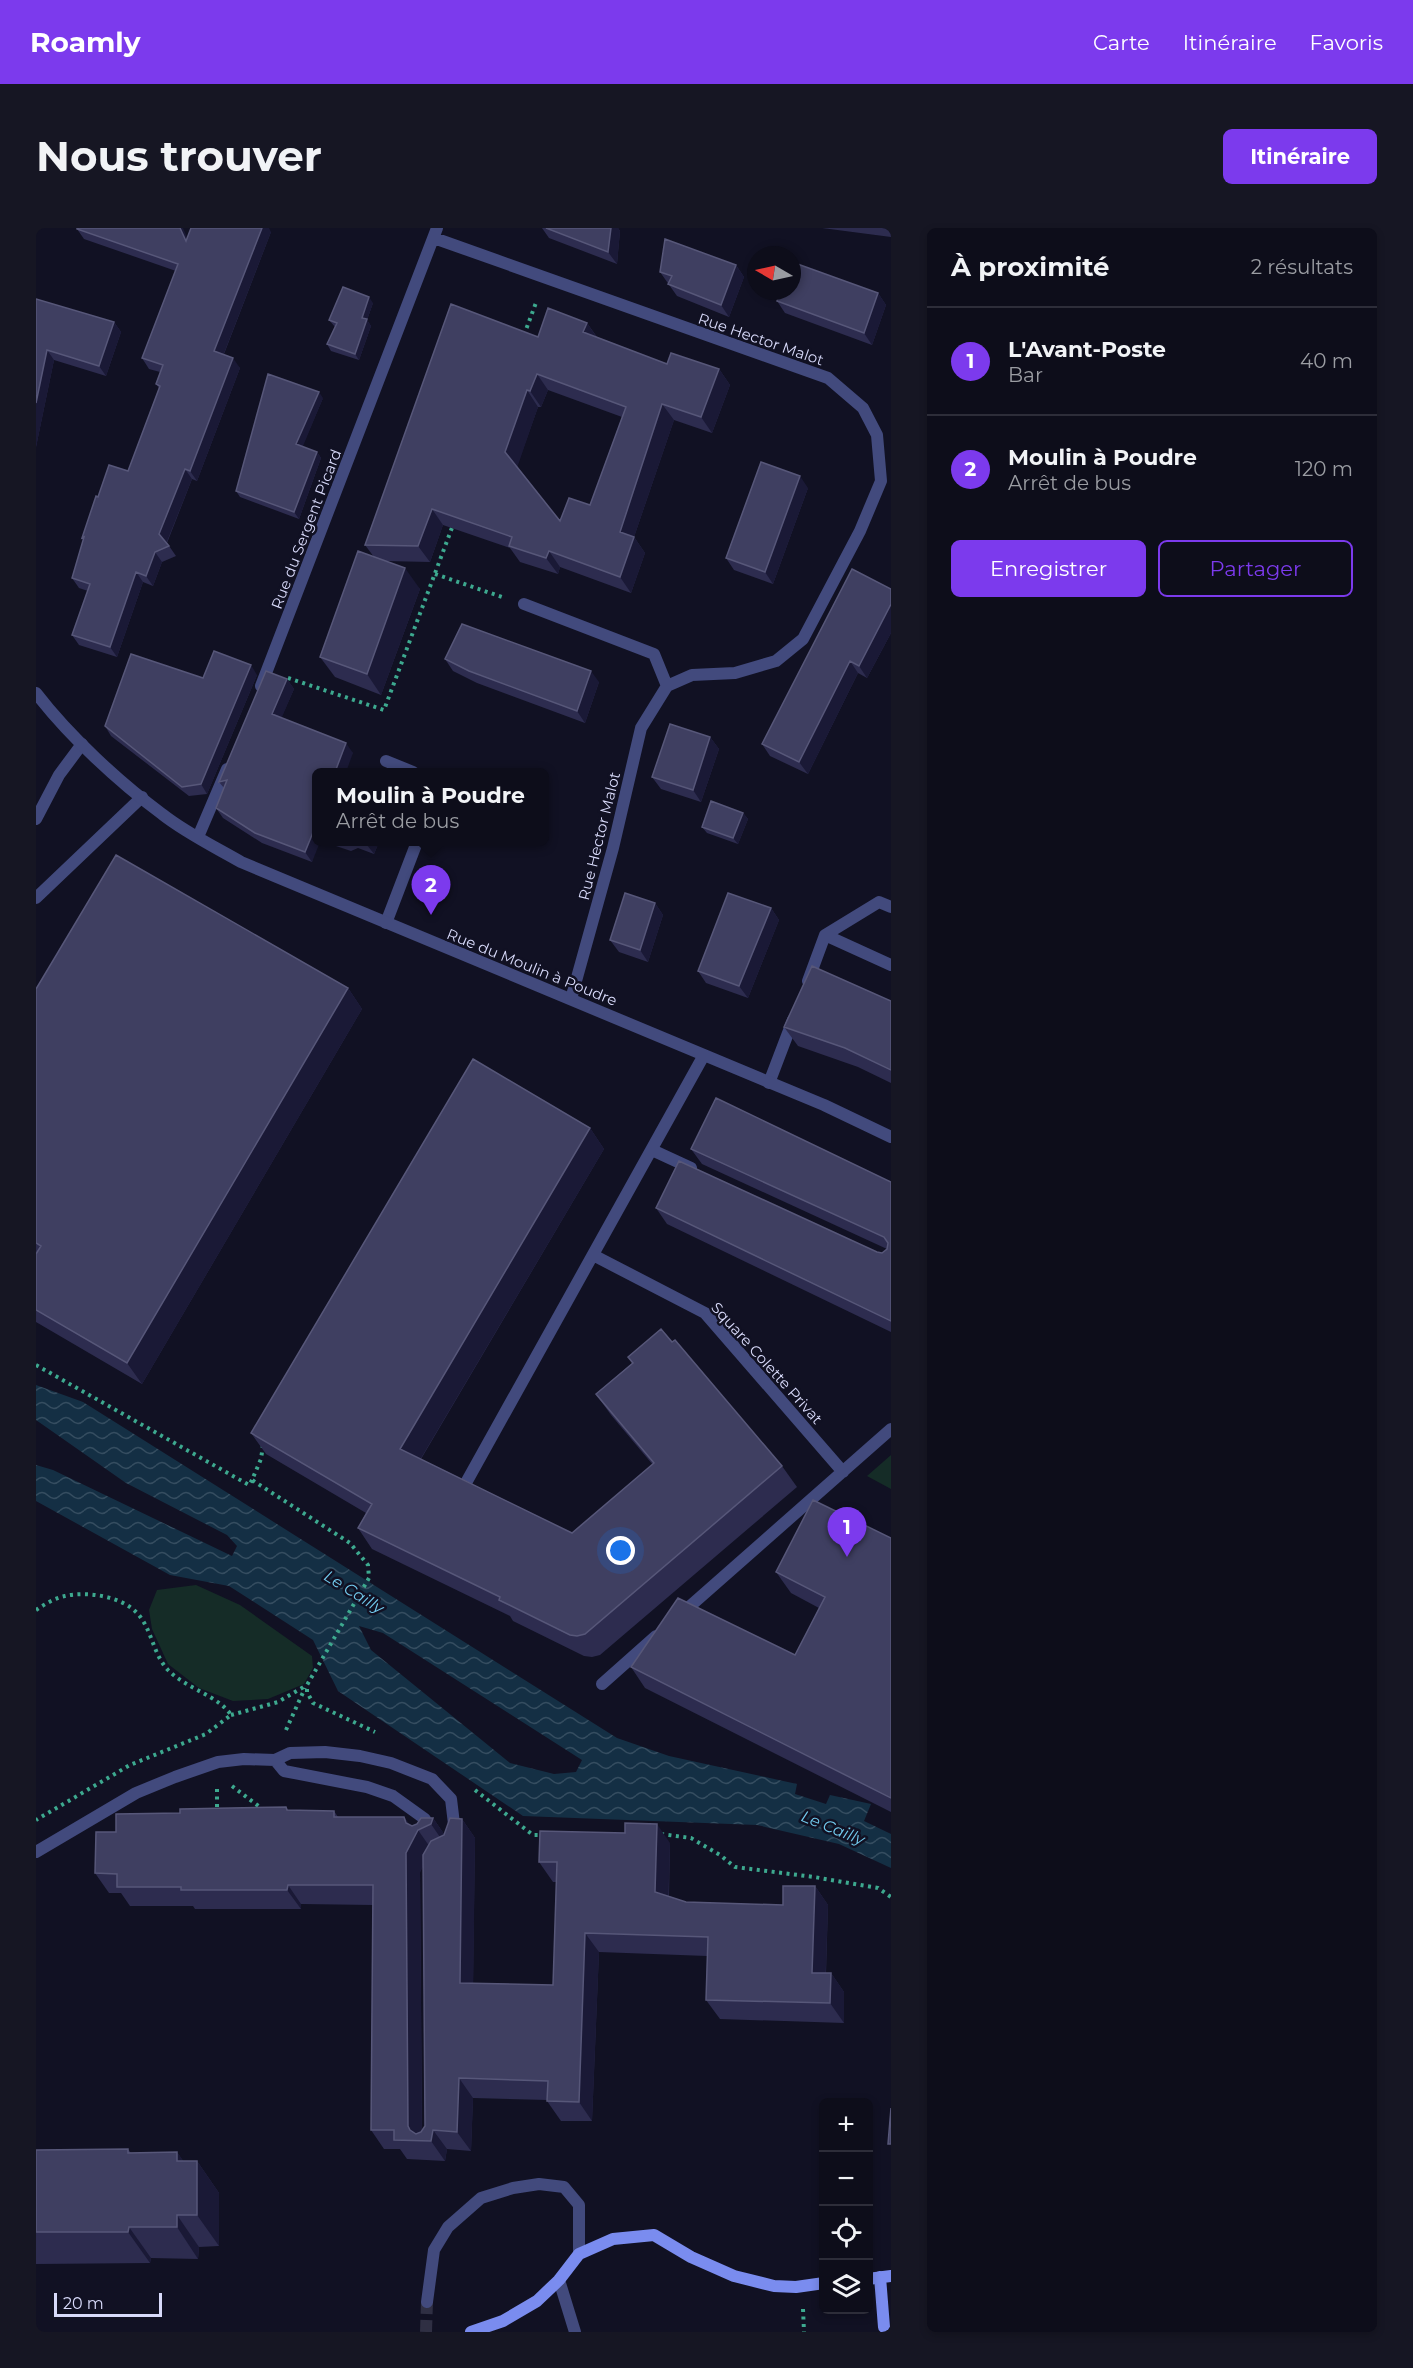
<!DOCTYPE html>
<html lang="fr">
<meta charset="utf-8">
<style>
:root{--surface:#0d0d1a;--page:#161623;--text:#f1f3f6;--muted:#9a9ca2;--line:#2d2d39;--accent:#7c3aed}
body{margin:0;font-family:Montserrat,sans-serif;background:var(--page);color:var(--text)}
.controls{position:absolute;right:18px;bottom:18px;display:grid;overflow:hidden;border-radius:9px;box-shadow:0 3px 9px #0003}
.controls button{width:54px;height:54px;display:grid;place-items:center;padding:0;border:0;border-bottom:2px solid var(--line);background:var(--surface);color:var(--text);font:30px sans-serif}
.compass{position:absolute;left:711px;top:18px;width:54px;height:54px;border-radius:50%;background:var(--surface);box-shadow:0 3px 9px #0003;rotate:279deg}
.scale{position:absolute;left:18px;bottom:15px;width:108px;box-sizing:border-box;padding-left:6px;border:3px solid #d8dafa;border-top:0;font-size:16px;line-height:21px;white-space:nowrap;color:#d8dafa;-webkit-text-stroke:4px #111123;paint-order:stroke}
.you{position:absolute;left:585px;top:1323px;width:21px;height:21px;margin:-15px;border:4px solid #fff;border-radius:50%;background:#1a73e8;box-shadow:0 0 0 9px #1a73e833}
.badge{display:grid;place-items:center;width:39px;height:39px;border-radius:50%;background:var(--accent);color:#fff;font-size:20px;font-weight:700}
.pin{position:absolute;translate:-50% -50px;filter:drop-shadow(0 2px 3px #0008)}
.pin::after{content:'';position:absolute;top:32px;width:21px;height:18px;background:inherit;clip-path:polygon(0 0,100% 0,50% 100%)}
.popup{position:absolute;left:276px;top:540px;width:237px;height:78px;box-sizing:border-box;display:grid;place-content:center;border-radius:9px;background:var(--surface);filter:drop-shadow(0 2px 4px #0005);font-size:20px;white-space:nowrap;color:var(--muted)}
.popup b{font-size:22px;color:var(--text)}
.popup::after{content:'';position:absolute;left:50%;top:100%;margin-left:-12px;border:12px solid transparent;border-top-color:var(--surface)}
.list{margin:0;padding:0;list-style:none}
h2{display:flex;justify-content:space-between;align-items:center;height:78px;margin:0;padding:0 24px;font-size:26px}
h2 small{font-size:20px;font-weight:400;color:var(--muted)}
.list li{display:grid;grid-template-columns:39px 1fr auto;gap:18px;align-items:center;box-sizing:border-box;height:108px;padding:0 24px;border-top:2px solid var(--line)}
.list b{display:block;font-size:22px;white-space:nowrap}
.list p{margin:0;font-size:20px;white-space:nowrap;color:var(--muted)}
.list em{font-size:20px;font-style:normal;color:var(--muted)}
.actions{display:flex;gap:12px;padding:18px 24px}
.actions a{flex:1;padding:14px 0;border:2px solid var(--accent);border-radius:9px;text-align:center;font-size:21px;color:var(--accent)}
.actions .main{background:var(--accent);color:#fff}
.icon{flex:none;width:33px;height:33px;fill:none;stroke:currentColor;stroke-width:2;stroke-linecap:round;stroke-linejoin:round}
.map{position:relative;flex:none;width:855px;height:2104px;overflow:hidden;border-radius:9px}
header{display:flex;align-items:center;gap:36px;box-sizing:border-box;height:84px;padding:0 30px;background:var(--accent);color:#fff}
header strong{font-size:28px}
nav{display:flex;gap:33px;margin-inline-start:auto;font-size:21px}
.intro{display:flex;align-items:center;justify-content:space-between;box-sizing:border-box;height:144px;padding:0 36px}
h1{margin:0;font-size:42px}
.button{padding:15px 27px;border-radius:9px;background:var(--accent);color:#fff;font-size:21px;font-weight:700}
main{display:flex;gap:36px;padding:0 36px}
aside{flex:1;background:var(--surface);border-radius:9px;box-shadow:0 3px 9px #0003}
.map>svg:first-child{display:block}
</style>
<header>
<strong>Roamly</strong>
<nav><a>Carte</a><a>Itinéraire</a><a>Favoris</a></nav>
</header>
<div class="intro"><h1>Nous trouver</h1><a class="button">Itinéraire</a></div>
<main>
<div class="map">
<svg width="855" height="2104" viewBox="0 0 855 2104">
<defs>
<pattern id="water-waves" width="16" height="10" patternUnits="userSpaceOnUse" patternTransform="scale(1.5)"><rect width="16" height="10" fill="#142f44"/><path d="M0 5q4-4 8 0t8 0" fill="none" stroke="#354d60"/></pattern>
</defs>
<rect width="100%" height="100%" fill="#111123"/>
<path fill="#152c27" d="M 855,1227 L 855,1261 L 831,1248 Z
M 160,1357 L 204,1377 L 276,1428 L 277,1440 L 268,1456 L 232,1471 L 197,1473 L 163,1460 L 132,1436 L 116,1401 L 113,1382 L 121,1362 Z"/>
<path fill="url(#water-waves)" fill-rule="evenodd" d="M 0,1157 L 47,1174 L 581,1510 L 633,1528 L 761,1556 L 759,1566 L 790,1576 L 794,1567 L 835,1576 L 828,1593 L 855,1606 L 855,1640 L 803,1616 L 721,1597 L 487,1588 L 302,1463 L 277,1412 L 193,1358 L 134,1347 L 0,1273 L 0,1237 L 17,1242 L 196,1328 L 201,1318 L 191,1307 L 90,1255 L 0,1192 ZM 323,1398 L 347,1405 L 546,1532 L 540,1544 L 518,1546 L 474,1535 L 335,1422 Z"/>
<g fill="none" stroke-linecap="round" stroke-linejoin="round">
<path stroke="#2f2f43" stroke-width="12" stroke-dasharray="12 6" stroke-linecap="butt" d="M 390,2104 L 391,2074"/>
<path stroke="#3da98f" stroke-width="4" stroke-dasharray="3 4.5" stroke-linecap="butt" d="M 488,107 L 501,72
M 399,346 L 466,369
M 252,450 L 348,482 L 417,297
M 0,1137 L 213,1257 L 216,1252
M 227,1217 L 225,1231 L 216,1252 L 314,1315 L 332,1337 L 333,1350 L 271,1457 L 271,1464 L 277,1475 L 339,1504
M 0,1382 C 9,1376 19,1370 29,1368 C 51,1363 86,1368 102,1386 C 116,1402 117,1426 132,1442 C 149,1460 183,1468 195,1487 L 170,1506 L 94,1537 L 0,1592
M 195,1487 L 242,1474 L 271,1457
M 250,1502 L 269,1460
M 196,1558 L 225,1580 L 226,1584
M 181,1561 L 181,1583
M 439,1562 L 497,1607 L 506,1607
M 625,1606 L 655,1610 L 684,1627 L 699,1639 L 778,1649 L 842,1660 L 855,1669
M 767,2081 L 768,2104"/>
<path stroke="#424a7d" stroke-width="12" d="M 350,533 L 377,544
M 0,591 L 23,547 L 46,516
M 0,670 L 106,569
M 350,695 L 381,614
M 789,707 L 855,737
M 772,753 L 789,707 L 843,674 L 855,679
M 733,855 L 757,792"/>
<path stroke="#424a7d" stroke-width="12" d="M 398,10 L 792,150 L 827,180 L 841,207 L 845,253 L 824,303 L 767,411 L 740,433 L 699,445 L 656,447 L 631,458 L 605,500 L 577,620 L 535,771
M 488,376 L 618,426 L 631,458
M 225,458 L 401,0
M 0,465 C 33,508 83,554 126,586 C 150,605 179,619 205,634 L 788,877 L 855,909
M 162,609 L 191,541
M 616,922 L 655,940
M 557,1027 L 669,1085 L 807,1244
M 431,1253 L 668,827
M 644,1387 L 855,1201
M 566,1456 L 620,1408
M 239,1532 L 248,1543 L 331,1559 L 357,1568 L 389,1591 L 390,1604
M 0,1624 L 100,1565 L 139,1549 L 182,1534 L 208,1531 L 239,1532 L 254,1525 L 289,1524 L 324,1528 L 355,1535 L 396,1551 L 415,1571 L 419,1604
M 523,2052 L 539,2104
M 391,2074 L 398,2022 L 412,1999 L 445,1970 L 477,1960 L 503,1956 L 528,1959 L 543,1977 L 543,2026"/>
<path stroke="#7a8cef" stroke-width="12" d="M 844,2049 L 848,2099
M 832,2051 L 855,2048
M 435,2104 L 467,2093 L 501,2073 L 523,2052 L 543,2026 L 577,2011 L 618,2007 L 655,2029 L 698,2048 L 738,2058 L 760,2059 L 788,2055"/>
</g>
<path fill="#2d2c4f" fill-rule="evenodd" d="M 506,0 L 582,0 L 584,3 L 581,36 L 513,10 Z
M 786,0 L 855,0 L 855,9 Z
M 41,1 L 151,10 L 235,4 L 188,126 L 204,140 L 161,253 L 156,251 L 131,315 L 140,328 L 126,334 L 117,358 L 107,354 L 81,429 L 43,417 L 36,407 L 52,363 L 43,360 L 36,350 L 47,312 L 46,310 L 62,269 L 92,243 L 123,160 L 120,156 L 124,144 L 113,141 L 106,130 L 140,43 L 48,11 Z
M 700,37 L 708,49 L 693,89 L 641,68 L 624,44 Z
M 842,65 L 850,77 L 836,117 L 749,85 L 741,73 Z
M 0,71 L 78,94 L 85,104 L 70,148 L 18,132 L 0,219 Z
M 337,75 L 331,92 L 335,98 L 323,132 L 295,123 L 291,116 L 299,99 L 293,92 Z
M 551,95 L 561,109 L 631,136 L 683,141 L 694,157 L 676,205 L 638,192 L 598,309 L 609,325 L 595,365 L 524,339 L 522,346 L 484,334 L 474,320 L 407,297 L 394,334 L 349,333 L 384,361 L 345,467 L 299,449 L 284,429 L 338,329 L 329,317 L 502,109 ZM 512,162 L 586,189 L 554,277 L 524,293 L 481,238 L 502,179 L 505,179 Z
M 287,170 L 266,219 L 281,224 L 285,230 L 263,291 L 204,269 L 200,263 Z
M 772,260 L 737,356 L 698,342 L 690,330 Z
M 855,361 L 855,405 L 831,450 L 822,445 L 772,546 L 734,528 L 726,516 Z
M 409,431 L 563,454 L 549,495 L 441,455 L 417,443 Z
M 221,447 L 171,566 L 153,568 L 75,508 L 69,498 Z
M 251,451 L 258,461 L 245,490 L 317,525 L 281,544 L 281,614 L 276,634 L 226,615 L 187,590 L 180,580 L 188,560 L 183,554 Z
M 674,509 L 683,521 L 665,574 L 625,561 L 616,549 Z
M 707,585 L 712,591 L 702,616 L 671,605 L 666,599 Z
M 288,614 L 343,614 L 338,626 L 322,620 L 315,623 Z
M 619,675 L 627,687 L 612,734 L 583,724 L 574,712 Z
M 735,680 L 743,692 L 712,770 L 670,755 L 662,743 Z
M 312,760 L 326,781 L 106,1156 L 0,1094 L 0,761 Z
M 855,773 L 855,855 L 822,839 L 762,818 L 748,799 Z
M 554,900 L 568,921 L 385,1231 L 536,1305 L 617,1237 L 575,1187 L 560,1166 L 596,1135 L 592,1129 L 636,1114 L 746,1238 L 761,1259 L 564,1427 L 556,1429 L 548,1428 L 477,1393 L 474,1388 L 336,1321 L 322,1300 L 330,1285 L 230,1226 L 215,1205 Z
M 655,921 L 855,954 L 855,1104 L 631,996 L 620,980 L 841,1024 L 846,1025 L 851,1021 L 666,936 Z
M 855,1310 L 855,1584 L 609,1460 L 595,1439 L 759,1427 L 783,1380 L 755,1365 L 740,1344 Z
M 250,1579 L 252,1582 L 298,1583 L 302,1589 L 368,1589 L 373,1596 L 376,1598 L 397,1590 L 408,1606 L 426,1591 L 439,1610 L 437,1755 L 517,1757 L 521,1654 L 517,1654 L 503,1634 L 634,1615 L 633,1668 L 650,1674 L 747,1677 L 779,1658 L 792,1677 L 790,1745 L 795,1745 L 808,1764 L 808,1795 L 684,1791 L 670,1772 L 671,1728 L 563,1724 L 556,1893 L 525,1893 L 511,1873 L 512,1872 L 437,1870 L 435,1923 L 411,1921 L 409,1933 L 371,1931 L 364,1921 L 348,1921 L 335,1902 L 337,1677 L 265,1676 L 265,1681 L 159,1681 L 157,1678 L 94,1678 L 85,1665 L 73,1665 L 59,1645 L 80,1604 L 144,1585 ZM 387,1638 L 389,1898 L 386,1903 L 384,1644 Z
M 92,1921 L 95,1925 L 141,1924 L 147,1933 L 161,1933 L 183,1965 L 183,2018 L 163,2019 L 162,2031 L 115,2030 L 114,2035 L 0,2036 L 0,1922 Z"/>
<path fill="#1a1936" d="M 144,0 L 147,0 L 157,23 L 150,13 Z
M 226,0 L 233,0 L 235,4 L 185,133 L 178,123 Z
M 575,0 L 582,0 L 584,3 L 581,36 L 572,24 Z
M 700,37 L 708,49 L 693,89 L 685,77 Z
M 842,65 L 850,77 L 836,117 L 828,105 Z
M 333,69 L 337,75 L 331,92 L 335,98 L 323,132 L 319,126 L 326,90 Z
M 78,94 L 85,104 L 70,148 L 63,138 Z
M 551,95 L 562,111 L 547,104 Z
M 11,122 L 18,132 L 0,219 L 0,175 Z
M 197,130 L 204,140 L 161,253 L 154,243 Z
M 683,141 L 694,157 L 676,205 L 665,189 Z
M 501,146 L 512,162 L 505,179 L 494,163 Z
M 491,162 L 502,179 L 481,240 L 469,224 Z
M 283,164 L 287,170 L 265,223 L 260,216 Z
M 626,176 L 638,192 L 598,309 L 609,325 L 595,365 L 584,349 L 584,304 Z
M 281,224 L 285,230 L 263,291 L 258,284 Z
M 149,241 L 156,251 L 130,316 L 123,306 Z
M 764,248 L 772,260 L 737,356 L 729,344 Z
M 396,281 L 407,297 L 394,334 L 382,318 Z
M 513,323 L 524,339 L 522,346 L 510,330 Z
M 119,324 L 126,334 L 117,358 L 110,348 Z
M 369,340 L 384,361 L 345,467 L 331,446 Z
M 100,344 L 107,354 L 81,429 L 74,419 Z
M 855,376 L 855,405 L 831,450 L 823,438 Z
M 814,433 L 822,445 L 772,546 L 763,534 Z
M 215,437 L 221,447 L 171,566 L 165,556 Z
M 555,443 L 563,454 L 549,495 L 541,483 Z
M 251,451 L 258,461 L 243,496 L 236,486 Z
M 674,509 L 683,521 L 665,574 L 657,562 Z
M 310,515 L 317,525 L 310,544 L 299,544 Z
M 707,585 L 712,591 L 702,616 L 697,610 Z
M 278,602 L 281,607 L 281,614 L 284,614 L 276,634 L 269,624 Z
M 333,614 L 343,614 L 338,626 L 331,617 Z
M 619,675 L 627,687 L 612,734 L 604,722 Z
M 735,680 L 743,692 L 712,770 L 703,758 Z
M 312,760 L 326,781 L 106,1156 L 91,1135 Z
M 554,900 L 568,921 L 378,1242 L 364,1221 Z
M 368,1589 L 380,1606 L 382,1602 L 396,1622 L 384,1644 L 386,1913 L 374,1902 L 372,1898 L 370,1595 Z
M 397,1590 L 410,1609 L 408,1615 L 395,1596 Z
M 426,1591 L 439,1610 L 437,1775 L 424,1755 Z
M 621,1596 L 634,1615 L 632,1683 L 619,1664 Z
M 252,1657 L 265,1676 L 265,1681 L 251,1662 Z
M 779,1658 L 792,1677 L 789,1765 L 776,1745 Z
M 549,1705 L 563,1724 L 556,1893 L 543,1874 Z
M 795,1745 L 808,1764 L 808,1795 L 794,1775 Z
M 423,1850 L 437,1870 L 435,1923 L 421,1904 Z
M 397,1902 L 411,1921 L 409,1933 L 395,1913 Z
M 141,1924 L 161,1952 L 161,1933 L 183,1965 L 183,2018 L 161,1987 L 141,1933 Z
M 141,1987 L 163,2019 L 162,2031 L 141,1999 Z
M 93,1999 L 115,2030 L 114,2035 L 92,2004 Z"/>
<path fill="#3f3f61" stroke="#575779" stroke-width="1.5" fill-rule="evenodd" d="M 41,0 L 144,0 L 150,13 L 155,0 L 226,0 L 178,123 L 197,130 L 154,243 L 149,241 L 123,306 L 133,318 L 119,324 L 110,348 L 100,344 L 74,419 L 36,407 L 54,356 L 36,350 L 48,309 L 46,310 L 60,268 L 62,269 L 73,237 L 92,243 L 124,158 L 120,156 L 127,137 L 106,130 L 142,36 L 41,1 Z
M 510,0 L 575,0 L 572,24 Z
M 629,11 L 700,37 L 685,77 L 632,56 L 636,48 L 624,44 Z
M 756,34 L 842,65 L 828,105 L 741,73 L 744,63 L 756,63 Z
M 307,59 L 333,69 L 326,90 L 331,91 L 319,126 L 291,116 L 301,95 L 293,92 Z
M 0,71 L 78,94 L 63,138 L 11,122 L 0,175 Z
M 415,76 L 502,109 L 512,80 L 551,95 L 547,104 L 631,136 L 635,125 L 683,141 L 665,189 L 626,176 L 584,304 L 598,309 L 584,349 L 513,323 L 510,330 L 473,318 L 476,309 L 396,281 L 382,318 L 329,317 ZM 501,146 L 590,179 L 554,277 L 533,270 L 524,293 L 469,224 L 491,162 L 494,163 Z
M 232,146 L 283,164 L 260,216 L 281,224 L 258,284 L 200,263 Z
M 725,234 L 764,248 L 729,344 L 690,330 Z
M 322,323 L 369,340 L 331,446 L 284,429 Z
M 816,341 L 855,361 L 855,376 L 823,438 L 814,433 L 763,534 L 726,516 Z
M 426,396 L 555,443 L 541,483 L 433,443 L 409,431 Z
M 178,423 L 215,437 L 165,556 L 146,559 L 69,498 L 95,426 L 167,450 Z
M 230,443 L 251,451 L 236,486 L 310,515 L 299,544 L 281,544 L 281,604 L 278,602 L 269,624 L 219,605 L 180,580 L 191,552 L 183,554 Z
M 634,496 L 674,509 L 657,562 L 616,549 Z
M 675,573 L 707,585 L 697,610 L 666,599 Z
M 323,614 L 333,614 L 331,617 Z
M 80,627 L 312,760 L 91,1135 L 0,1082 L 0,1026 L 5,1018 L 0,1015 L 0,761 Z
M 589,665 L 619,675 L 604,722 L 574,712 Z
M 692,665 L 735,680 L 703,758 L 662,743 Z
M 776,738 L 855,773 L 855,842 L 809,820 L 748,799 Z
M 437,831 L 554,900 L 364,1221 L 536,1305 L 618,1235 L 560,1166 L 597,1135 L 592,1129 L 625,1101 L 636,1114 L 639,1112 L 746,1238 L 549,1406 L 541,1408 L 534,1407 L 463,1372 L 464,1369 L 322,1300 L 336,1276 L 215,1205 Z
M 680,870 L 855,954 L 855,1093 L 620,980 L 643,933 L 841,1024 L 846,1025 L 851,1021 L 852,1015 L 848,1009 L 655,921 Z
M 777,1272 L 855,1310 L 855,1570 L 595,1439 L 642,1370 L 759,1427 L 789,1369 L 740,1344 Z
M 250,1579 L 251,1582 L 298,1583 L 298,1589 L 368,1589 L 370,1595 L 376,1598 L 381,1596 L 385,1590 L 397,1590 L 395,1596 L 382,1602 L 370,1625 L 372,1898 L 374,1902 L 380,1906 L 385,1904 L 389,1898 L 387,1627 L 395,1613 L 408,1607 L 414,1590 L 426,1591 L 424,1755 L 517,1757 L 521,1634 L 503,1634 L 504,1603 L 589,1605 L 589,1595 L 621,1596 L 619,1664 L 650,1674 L 747,1677 L 747,1658 L 779,1658 L 776,1745 L 795,1745 L 794,1775 L 670,1772 L 672,1709 L 549,1705 L 543,1874 L 511,1873 L 512,1853 L 423,1850 L 421,1904 L 397,1902 L 395,1913 L 358,1912 L 358,1902 L 335,1902 L 337,1657 L 252,1657 L 251,1662 L 145,1662 L 145,1659 L 81,1659 L 81,1646 L 59,1645 L 60,1604 L 80,1604 L 80,1586 L 144,1585 L 144,1581 Z
M 855,1880 L 855,1916 L 852,1916 Z
M 92,1921 L 92,1925 L 141,1924 L 141,1933 L 161,1933 L 161,1987 L 141,1987 L 141,1999 L 93,1999 L 92,2004 L 0,2004 L 0,1922 Z"/>
<g text-anchor="middle" dominant-baseline="central" stroke-width="5" stroke-linejoin="round" paint-order="stroke">
<g font-size="15" fill="#d8dafa" stroke="#111123">
<text transform="translate(725 111) rotate(19)">Rue Hector Malot</text>
<text transform="translate(270 301) rotate(-69)">Rue du Sergent Picard</text>
<text transform="translate(563 608) rotate(-76)">Rue Hector Malot</text>
<text transform="translate(496 739) rotate(22)">Rue du Moulin à Poudre</text>
<text transform="translate(731 1135) rotate(48)">Square Colette Privat</text>
</g>
<g font-size="16" font-style="italic" fill="#72cbee" stroke="#111123">
<text transform="translate(318 1364) rotate(32)">Le Cailly</text>
<text transform="translate(797 1600) rotate(22)">Le Cailly</text>
</g>
</g>
</svg>
<div class="controls">
<button>+</button>
<button>−</button>
<button><svg class="icon" aria-label="locate" viewBox="0 0 24 24"><circle cx="12" cy="12" r="6"/><path d="M12 2v4M12 18v4M2 12h4M18 12h4"/></svg></button>
<button><svg class="icon" aria-label="layers" viewBox="0 0 24 24"><path d="M12 4l9 5-9 5-9-5zM3 14l9 5 9-5"/></svg></button>
</div>
<svg class="compass" viewBox="-18 -18 36 36"><path d="M0-13l5 13h-10z" fill="#e53935"/><path d="M0 13l5-13h-10z" fill="#9a9ca2"/></svg>
<div class="scale">20 m</div>
<div class="you"></div>
<div class="pin badge" style="left:811px;top:1329px">1</div>
<div class="pin badge" style="left:395px;top:687px">2</div>
<div class="popup"><b>Moulin à Poudre</b>Arrêt de bus</div>
</div>
<aside>
<h2>À proximité<small>2 résultats</small></h2>
<ul class="list">
<li><span class="badge">1</span><div><b>L'Avant-Poste</b><p>Bar</p></div><em>40 m</em></li>
<li><span class="badge">2</span><div><b>Moulin à Poudre</b><p>Arrêt de bus</p></div><em>120 m</em></li>
</ul>
<div class="actions"><a class="main">Enregistrer</a><a>Partager</a></div>
</aside>
</main>
